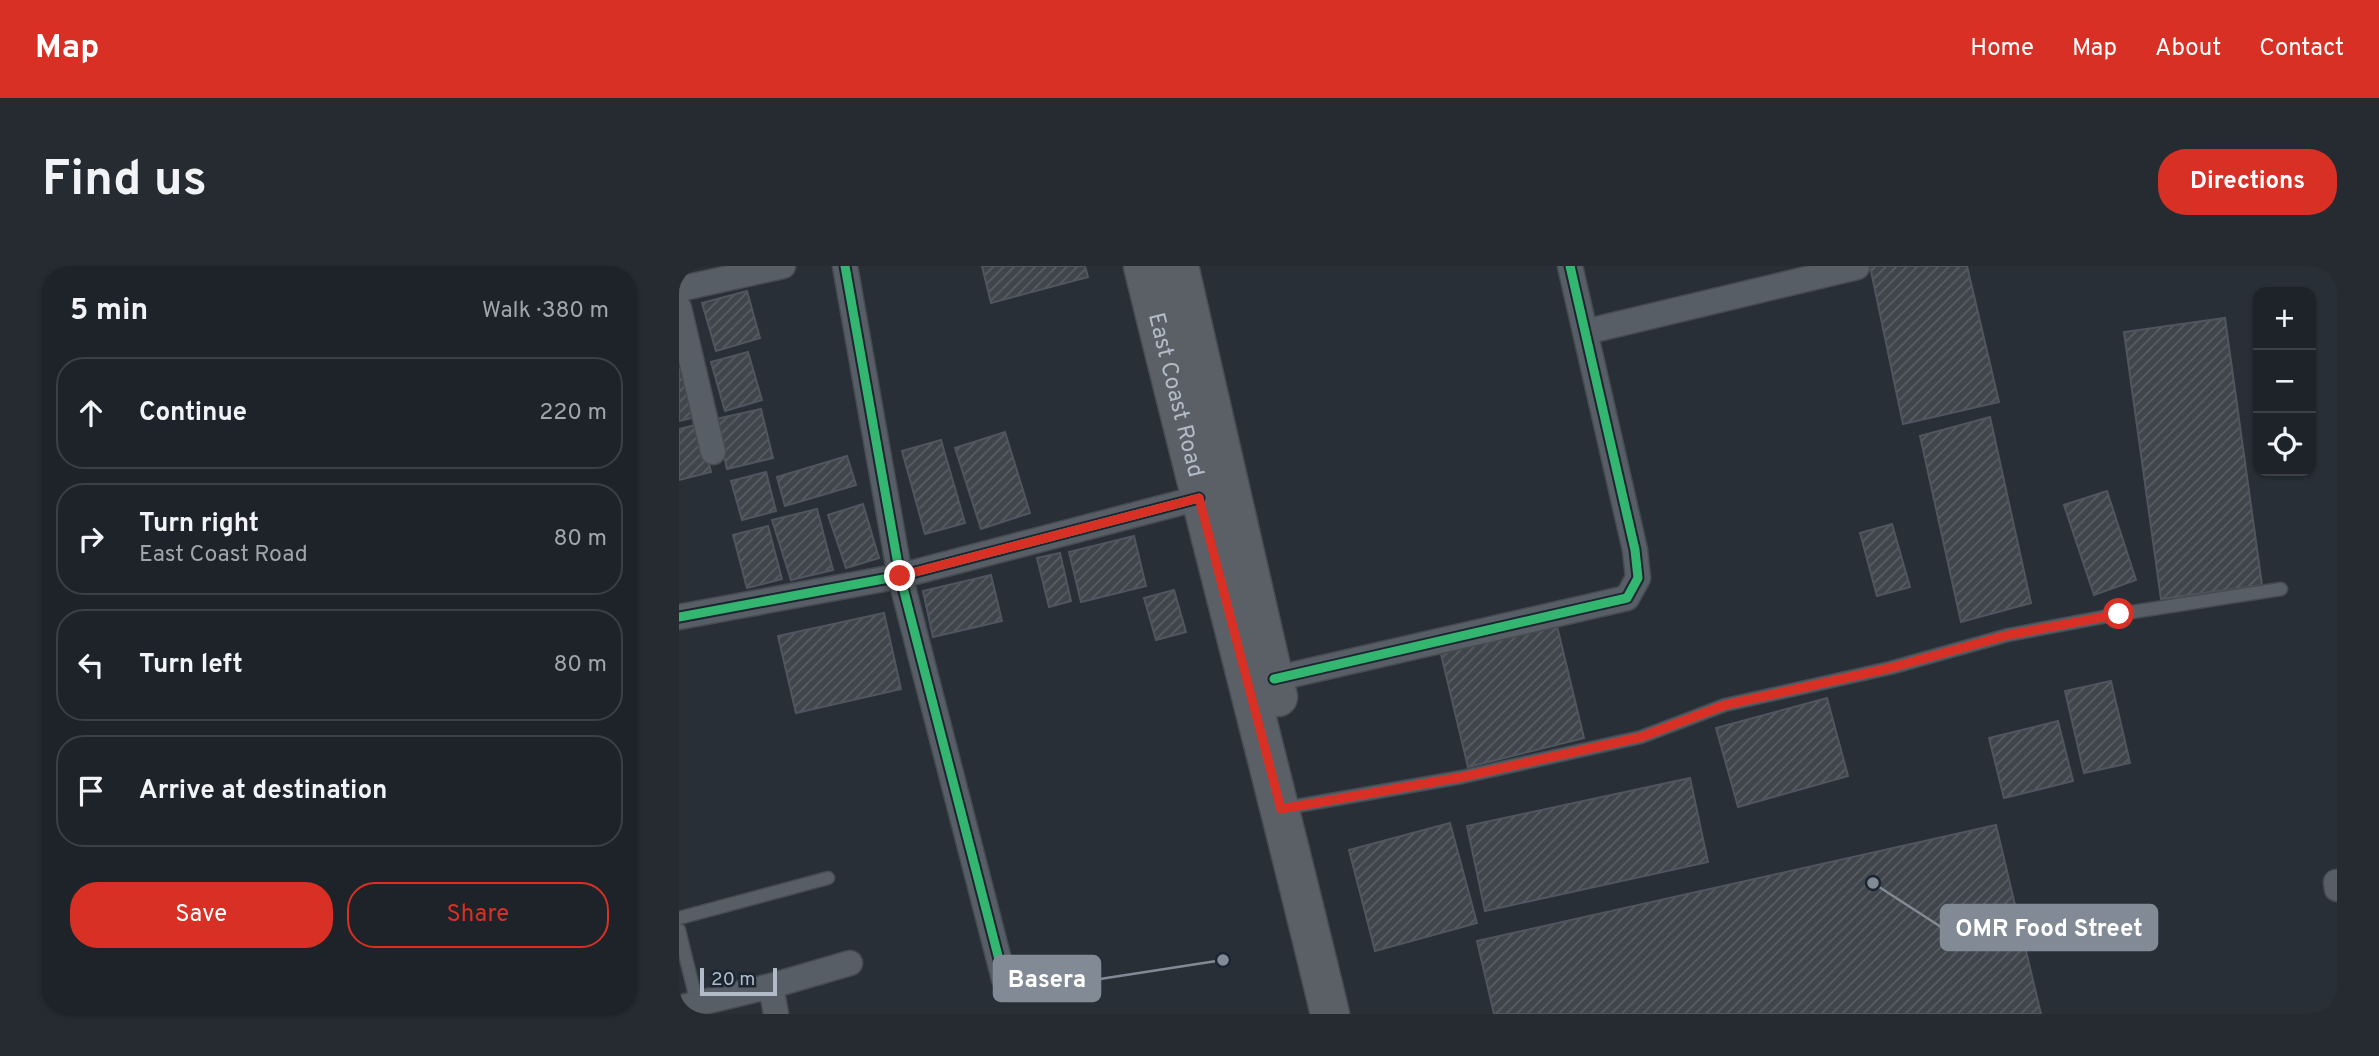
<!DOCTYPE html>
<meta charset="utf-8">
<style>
:root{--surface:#1e2329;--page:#262b31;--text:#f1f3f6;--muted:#a1a4a8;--line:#3c4046;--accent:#d93025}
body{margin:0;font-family:Overpass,sans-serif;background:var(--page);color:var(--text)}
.controls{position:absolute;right:21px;top:21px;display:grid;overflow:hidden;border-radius:14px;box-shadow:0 2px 5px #0004}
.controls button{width:63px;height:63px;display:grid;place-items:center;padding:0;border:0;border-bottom:2px solid var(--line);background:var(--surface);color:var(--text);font:35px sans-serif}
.scale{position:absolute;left:21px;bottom:18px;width:77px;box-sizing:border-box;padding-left:7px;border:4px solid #b2bcc8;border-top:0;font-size:19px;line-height:24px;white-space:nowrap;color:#b2bcc8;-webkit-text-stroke:5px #1b2632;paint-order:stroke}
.stop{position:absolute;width:21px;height:21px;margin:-16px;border:5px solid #d93025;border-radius:50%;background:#fff}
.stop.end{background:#d93025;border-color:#fff;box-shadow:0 2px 7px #0008}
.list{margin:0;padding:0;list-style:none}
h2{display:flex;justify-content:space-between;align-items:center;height:91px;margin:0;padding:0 28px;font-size:30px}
h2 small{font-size:23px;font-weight:400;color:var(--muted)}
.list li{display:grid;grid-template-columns:46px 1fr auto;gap:21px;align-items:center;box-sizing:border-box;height:112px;margin:0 14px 14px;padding:0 14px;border:2px solid var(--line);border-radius:28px}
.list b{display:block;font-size:26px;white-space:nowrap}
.list p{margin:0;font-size:23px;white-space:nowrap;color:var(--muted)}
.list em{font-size:23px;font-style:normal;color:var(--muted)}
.actions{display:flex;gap:14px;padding:21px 28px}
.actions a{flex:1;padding:16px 0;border:2px solid var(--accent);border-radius:28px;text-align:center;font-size:24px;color:var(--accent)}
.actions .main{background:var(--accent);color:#fff}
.icon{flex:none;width:38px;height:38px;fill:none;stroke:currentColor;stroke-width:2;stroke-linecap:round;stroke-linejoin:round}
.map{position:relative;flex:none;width:1658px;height:748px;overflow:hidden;border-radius:28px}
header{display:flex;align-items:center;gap:42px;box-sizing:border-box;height:98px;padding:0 35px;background:var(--accent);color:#fff}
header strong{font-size:33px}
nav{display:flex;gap:38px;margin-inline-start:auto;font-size:24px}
.intro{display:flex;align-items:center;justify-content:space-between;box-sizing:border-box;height:168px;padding:0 42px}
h1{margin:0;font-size:49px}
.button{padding:18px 32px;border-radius:28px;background:var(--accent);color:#fff;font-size:24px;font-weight:700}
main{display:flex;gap:42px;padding:0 42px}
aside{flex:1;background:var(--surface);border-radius:28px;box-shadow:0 2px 5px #0004}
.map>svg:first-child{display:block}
</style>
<header>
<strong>Map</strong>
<nav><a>Home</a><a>Map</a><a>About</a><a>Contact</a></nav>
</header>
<div class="intro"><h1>Find us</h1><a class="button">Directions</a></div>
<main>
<aside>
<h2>5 min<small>Walk · 380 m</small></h2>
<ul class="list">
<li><svg class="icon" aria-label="ahead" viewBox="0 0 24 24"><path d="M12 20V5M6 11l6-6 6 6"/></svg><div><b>Continue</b></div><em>220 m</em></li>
<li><svg class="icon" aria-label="right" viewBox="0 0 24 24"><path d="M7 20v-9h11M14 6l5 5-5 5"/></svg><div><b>Turn right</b><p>East Coast Road</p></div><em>80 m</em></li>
<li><svg class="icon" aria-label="left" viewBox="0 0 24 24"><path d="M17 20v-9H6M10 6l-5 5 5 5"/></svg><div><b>Turn left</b></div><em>80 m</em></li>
<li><svg class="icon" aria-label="arrive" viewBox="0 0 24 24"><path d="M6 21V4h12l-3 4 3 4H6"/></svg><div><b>Arrive at destination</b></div></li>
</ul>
<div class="actions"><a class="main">Save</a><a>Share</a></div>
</aside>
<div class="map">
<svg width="1658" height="748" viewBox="0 0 1658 748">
<defs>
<pattern id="building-hatch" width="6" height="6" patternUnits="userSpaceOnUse" patternTransform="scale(1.75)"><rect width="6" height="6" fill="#3f454b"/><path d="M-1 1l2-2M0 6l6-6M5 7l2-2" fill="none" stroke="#585e63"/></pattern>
</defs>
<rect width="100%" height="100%" fill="#282f37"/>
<path fill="url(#building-hatch)" stroke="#50565f" stroke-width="2" d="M 303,0 L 406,0 L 409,11 L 312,37 Z
M 1191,0 L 1288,0 L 1320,136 L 1224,158 Z
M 68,25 L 81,72 L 37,85 L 23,37 Z
M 1546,52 L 1583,319 L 1482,333 L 1445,66 Z
M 69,86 L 83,134 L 46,145 L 32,96 Z
M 6,102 L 17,151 L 0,155 L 0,103 Z
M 82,143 L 94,192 L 48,203 L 37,153 Z
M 1311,151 L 1352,337 L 1282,356 L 1241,170 Z
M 20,158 L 32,206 L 0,214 L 0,163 Z
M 326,166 L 351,247 L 302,263 L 276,182 Z
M 262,174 L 286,257 L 246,268 L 223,185 Z
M 168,190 L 177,219 L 106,240 L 98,211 Z
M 87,206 L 97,245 L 63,254 L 52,215 Z
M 1428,225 L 1457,314 L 1415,329 L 1385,239 Z
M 184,238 L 200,292 L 167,302 L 149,249 Z
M 138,243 L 154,304 L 112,314 L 93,254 Z
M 1213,258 L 1231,321 L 1198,330 L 1181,267 Z
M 89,260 L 103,313 L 68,322 L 54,269 Z
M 455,270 L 467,320 L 402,336 L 390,286 Z
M 381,287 L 392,335 L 370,341 L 358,292 Z
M 312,309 L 323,355 L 254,371 L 244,325 Z
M 495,324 L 507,366 L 477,374 L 465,332 Z
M 205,347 L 222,423 L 117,447 L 99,370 Z
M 877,356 L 905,472 L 789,501 L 761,384 Z
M 1432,415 L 1451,497 L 1405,507 L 1386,425 Z
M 1148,432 L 1169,510 L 1059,541 L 1037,462 Z
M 1379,455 L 1394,515 L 1325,532 L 1310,472 Z
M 1011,512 L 1029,596 L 806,645 L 788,560 Z
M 771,557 L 798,657 L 696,685 L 670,584 Z
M 1317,559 L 1362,748 L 815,748 L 798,675 Z"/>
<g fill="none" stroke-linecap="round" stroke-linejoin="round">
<g stroke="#464b52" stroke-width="15">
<path id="service" d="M 606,542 L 783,511 L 962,471 L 1046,439 L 1211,402 L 1329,369 L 1440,348 L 1602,323
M 0,652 L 149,612
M 0,664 L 18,737"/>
</g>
<g stroke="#464b52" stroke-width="27">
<path id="minor" d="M 166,0 L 221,310 L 325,713
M 0,23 L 104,0
M 0,42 L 34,186
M 906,66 L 1178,1
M 0,351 L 221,310 L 520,232
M 595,413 L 948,332 L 959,312 L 956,284 L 891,0
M 1657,616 L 1658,623
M 92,720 L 97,748
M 0,742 L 92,720 L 171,697"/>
</g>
<g stroke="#464c54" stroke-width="41">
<g id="primary">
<path id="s1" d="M 464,0 C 525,250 591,498 651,748"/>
<path d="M 500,0 L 599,431"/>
</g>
</g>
<use href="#service" stroke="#585e65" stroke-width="12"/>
<use href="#minor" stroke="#585e65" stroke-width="24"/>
<use href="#primary" stroke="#5b6066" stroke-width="38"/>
<g stroke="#1b2632" stroke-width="13">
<path id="cycleway" d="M 166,0 L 221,310 L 325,713
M 0,351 L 221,310 L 520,232
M 595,413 L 948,332 L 959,312 L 956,284 L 891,0"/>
</g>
<use href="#cycleway" stroke="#33b770" stroke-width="9"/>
</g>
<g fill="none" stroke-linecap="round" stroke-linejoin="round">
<path stroke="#d93025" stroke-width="9" d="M 221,310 L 520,232 L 602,543 L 783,511 L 962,471 L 1046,439 L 1211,402 L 1329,369 L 1440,348"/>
</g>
<g text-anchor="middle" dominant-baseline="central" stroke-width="7" stroke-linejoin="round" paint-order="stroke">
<g font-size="23" fill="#b2bcc8" stroke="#1b2632">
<text stroke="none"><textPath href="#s1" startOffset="133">East Coast Road</textPath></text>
</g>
</g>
<path fill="none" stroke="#828b95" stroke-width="2.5" d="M1194 617L1262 661M544 694L421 713"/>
<g fill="#828b95" stroke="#1b2632" stroke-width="2.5">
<circle cx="1194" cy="617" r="7"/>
<circle cx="544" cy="694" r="7"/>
</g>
<g fill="#828b95" stroke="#828b95" stroke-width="2.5">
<rect x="1262" y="639" width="216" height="45" rx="7"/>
<rect x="315" y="690" width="106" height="45" rx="7"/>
</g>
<g font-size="24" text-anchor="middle" font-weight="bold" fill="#fff">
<text x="1370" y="670">OMR Food Street</text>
<text x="368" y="721">Basera</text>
</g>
</svg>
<div class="controls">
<button>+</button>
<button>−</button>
<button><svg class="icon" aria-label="locate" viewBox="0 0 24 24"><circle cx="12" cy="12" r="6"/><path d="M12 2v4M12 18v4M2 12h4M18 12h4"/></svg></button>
</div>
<div class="scale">20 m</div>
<div class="stop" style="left:1440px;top:348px"></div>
<div class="stop end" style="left:221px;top:310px"></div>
</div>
</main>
